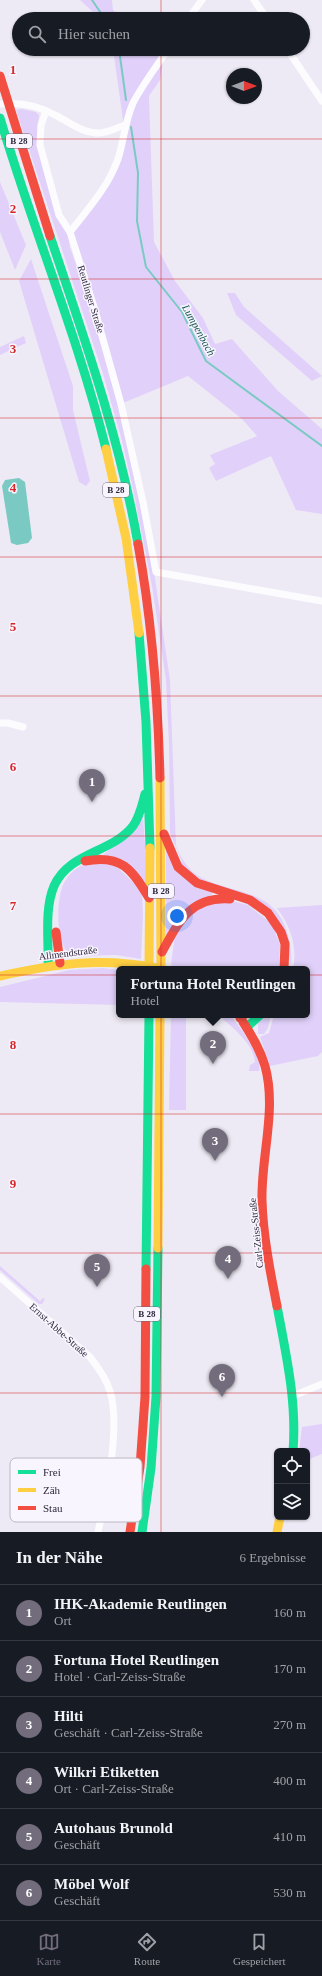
<!DOCTYPE html>
<html lang="de">
<meta charset="utf-8">
<style>
:root{--surface:#171b24;--page:#20242c;--text:#f1f3f6;--muted:#9ea1a6;--line:#363941;--accent:#726c7c}
body{margin:0;font-family:Georgia,serif;background:var(--page);color:var(--text)}
.controls{position:absolute;right:12px;bottom:12px;display:grid;overflow:hidden;border-radius:6px;box-shadow:0 1px 3px #0004}
.controls button{width:36px;height:36px;display:grid;place-items:center;padding:0;border:0;border-bottom:1px solid var(--line);background:var(--surface);color:var(--text);font:20px sans-serif}
.compass{position:absolute;left:226px;top:68px;width:36px;height:36px;border-radius:50%;background:var(--surface);box-shadow:0 1px 3px #0004;rotate:90deg}
.you{position:absolute;left:177px;top:916px;width:14px;height:14px;margin:-10px;border:3px solid #fff;border-radius:50%;background:#1a73e8;box-shadow:0 0 0 6px #1a73e833}
.badge{display:grid;place-items:center;width:26px;height:26px;border-radius:50%;background:var(--accent);color:#fff;font-size:13px;font-weight:700}
.pin{position:absolute;translate:-50% -33px;filter:drop-shadow(0 1px 2px #0008)}
.pin::after{content:'';position:absolute;top:21px;width:14px;height:12px;background:inherit;clip-path:polygon(0 0,100% 0,50% 100%)}
.popup{position:absolute;left:116px;top:966px;width:194px;height:52px;box-sizing:border-box;display:grid;place-content:center;border-radius:6px;background:var(--surface);filter:drop-shadow(0 1px 3px #0005);font-size:13px;white-space:nowrap;color:var(--muted)}
.popup b{font-size:15px;color:var(--text)}
.popup::after{content:'';position:absolute;left:50%;top:100%;margin-left:-8px;border:8px solid transparent;border-top-color:var(--surface)}
.list{margin:0;padding:0;list-style:none}
h2{display:flex;justify-content:space-between;align-items:center;height:52px;margin:0;padding:0 16px;font-size:17px}
h2 small{font-size:13px;font-weight:400;color:var(--muted)}
.list li{display:grid;grid-template-columns:26px 1fr auto;gap:12px;align-items:center;box-sizing:border-box;height:56px;padding:0 16px;border-top:1px solid var(--line)}
.list b{display:block;font-size:15px;white-space:nowrap}
.list p{margin:0;font-size:13px;white-space:nowrap;color:var(--muted)}
.list em{font-size:13px;font-style:normal;color:var(--muted)}
.icon{flex:none;width:22px;height:22px;fill:none;stroke:currentColor;stroke-width:2;stroke-linecap:round;stroke-linejoin:round}
.map{position:relative;flex:none;width:322px;height:1532px;overflow:hidden}
.search{position:absolute;background:var(--surface);box-shadow:0 1px 3px #0004;left:12px;right:12px;top:12px;height:44px;display:flex;align-items:center;gap:10px;box-sizing:border-box;padding:0 14px;border-radius:22px;color:var(--muted);font-size:15px}
.sheet{height:388px;background:var(--surface)}
nav{display:flex;justify-content:space-around;align-items:center;box-sizing:border-box;height:56px;border-top:1px solid var(--line);background:var(--surface);font-size:11px;color:var(--muted)}
nav a{display:grid;justify-items:center;gap:2px}
nav .on{color:var(--accent)}
.map>svg:first-child{display:block}
</style>
<div class="map">
<svg width="322" height="1532" viewBox="0 0 322 1532">
<rect width="100%" height="100%" fill="#eeeaf5"/>
<path fill="#e1d1fa" d="M 80,0 L 112,0 L 113,10 L 123,19 L 96,19 L 93,12 Z
M 113,49 L 156,49 L 163,61 L 160,80 L 149,96 L 154,242 L 175,281 L 203,318 L 215,344 L 232,339 L 278,391 L 322,429 L 322,514 L 296,510 L 271,456 L 216,481 L 209,468 L 215,464 L 210,455 L 257,436 L 242,419 L 188,376 L 123,403 L 74,241 L 74,231 L 124,146 L 123,120 Z
M 22,109 L 36,112 L 39,115 L 37,139 L 38,145 L 57,216 L 68,234 L 70,247 L 91,308 L 119,405 L 154,572 L 170,680 L 176,846 C 181,858 188,870 200,877 C 231,894 269,888 285,926 C 290,939 292,951 291,965 L 277,920 L 208,884 L 185,869 L 170,833 L 169,745 L 166,680 L 152,586 L 133,489 L 122,441 L 103,374 L 16,110 Z
M 0,182 L 26,245 L 15,270 L 0,232 Z
M 31,259 L 73,386 L 73,410 L 90,481 L 86,486 L 79,482 L 19,281 Z
M 227,293 L 235,293 L 244,307 L 322,376 L 312,381 L 236,315 Z
M 24,336 L 26,343 L 0,355 L 0,347 Z
M 143,817 L 148,885 L 102,856 Z
M 166,847 L 213,893 L 166,941 Z
M 112,862 L 142,891 L 143,916 L 141,959 L 116,955 L 72,956 C 55,947 56,901 63,885 C 67,877 72,871 79,867 C 89,861 101,863 112,862 Z
M 228,900 L 248,905 L 272,924 L 280,945 L 279,969 L 181,969 L 171,965 L 175,934 L 197,908 Z
M 322,905 L 322,1052 L 318,1056 L 270,1066 L 260,1037 L 269,1033 L 274,1015 L 307,1015 L 307,969 L 293,969 C 298,947 290,925 277,908 Z
M 103,968 L 119,970 L 119,1005 L 0,1002 L 0,987 L 69,970 Z
M 171,1015 L 186,1015 L 186,1110 L 169,1110 Z
M 218,1015 L 230,1015 C 239,1025 263,1058 259,1071 L 249,1071 L 250,1065 L 255,1062 C 254,1044 231,1026 218,1015 Z
M 264,1015 L 271,1015 L 268,1028 L 264,1034 L 258,1034 L 258,1023 Z
M 0,1266 L 40,1301 L 43,1298 L 45,1299 L 42,1304 L 39,1304 L 0,1270 Z
M 322,1424 L 322,1454 L 307,1460 L 307,1451 L 299,1451 L 302,1427 Z"/>
<path fill="#7acac3" d="M 19,478 L 25,482 L 32,538 L 28,543 L 17,545 L 11,543 L 2,486 L 5,480 Z"/>
<g fill="none" stroke-linecap="round" stroke-linejoin="round">
<path stroke="#7acac3" stroke-width="2" d="M 92,0 L 105,19
M 119,49 L 126,100
M 131,127 L 138,173 L 137,221 L 146,267 L 182,312 L 206,361 L 322,446"/>
<path stroke="#fcfcfe" stroke-width="7" d="M 254,0 L 267,19
M 188,19 L 202,0
M 287,49 L 322,101
M 0,104 C 19,102 40,106 57,116 C 69,122 81,132 96,133 C 106,134 115,128 125,125
M 46,111 L 41,125 L 40,145 L 59,215 L 70,232 L 94,307 L 121,404 L 143,502 L 156,572 L 322,601
M 70,232 C 88,209 108,187 118,159 C 124,140 125,121 133,103 C 143,84 156,67 168,49
M 0,723 L 8,723 L 23,727
M 0,1277 L 90,1357 C 98,1367 106,1379 110,1391 C 121,1428 106,1495 98,1532
M 293,1396 L 322,1384"/>
<path stroke="#16e098" stroke-width="9" d="M 0,118 C 33,229 78,337 106,449
M 50,236 C 84,337 120,439 138,544
M 139,633 L 146,722 L 150,848
M 48,966 C 49,941 44,910 54,886 C 69,852 112,853 133,826 C 140,816 142,805 145,794
M 247,1027 L 260,1015
M 146,1269 L 149,1015
M 277,1306 C 286,1354 297,1402 293,1451
M 142,1532 L 151,1468 L 156,1397 L 158,1248"/>
<path stroke="#ffcf43" stroke-width="9" d="M 106,449 L 126,538 L 139,633
M 160,778 L 161,969
M 149,969 L 150,848
M 0,976 C 54,964 101,957 156,968
M 158,1248 L 160,1015
M 277,1532 L 280,1517"/>
<path stroke="#f24e42" stroke-width="9" d="M 0,76 L 50,236
M 138,544 C 152,621 158,699 160,778
M 164,834 L 178,867 L 197,883 L 250,900 L 268,913 L 281,932 L 285,944 L 284,969
M 85,861 C 121,854 132,869 149,898
M 56,932 L 60,963
M 162,952 C 179,921 191,896 230,899
M 240,1018 L 244,1015
M 243,1022 C 252,1036 260,1049 265,1066 C 277,1109 261,1156 262,1200 C 263,1235 270,1271 277,1306
M 130,1532 L 140,1467 L 145,1397 L 146,1269"/>
</g>
<path fill="none" stroke="#d62828" stroke-width="1" stroke-opacity="0.55" d="M 161,0 L 161,19M 161,49 L 161,1532M 0,139 L 322,139M 0,279 L 322,279M 0,418 L 322,418M 0,557 L 322,557M 0,696 L 322,696M 0,836 L 322,836M 0,975 L 322,975M 0,1114 L 322,1114M 0,1253 L 322,1253M 0,1393 L 322,1393"/>
<g text-anchor="middle" dominant-baseline="central" stroke-width="3" stroke-linejoin="round" paint-order="stroke">
<g fill="#f8f5ff" stroke="#6c6676" stroke-width="1">
<rect x="6" y="134" width="26" height="14" rx="3"/>
<rect x="103" y="483" width="26" height="14" rx="3"/>
<rect x="148" y="884" width="26" height="14" rx="3"/>
<rect x="134" y="1307" width="26" height="14" rx="3"/>
</g>
<g font-size="9" font-weight="bold" fill="#30283b">
<text x="19" y="141">B 28</text>
<text x="116" y="490">B 28</text>
<text x="161" y="891">B 28</text>
<text x="147" y="1314">B 28</text>
</g>
<g font-size="10" fill="#30283b" stroke="#f8f5ff">
<text transform="translate(91 299) rotate(73)">Reutlinger Straße</text>
<text transform="translate(68 953) rotate(-7)">Allmendstraße</text>
<text transform="translate(256 1233) rotate(-96)">Carl-Zeiss-Straße</text>
<text transform="translate(59 1330) rotate(42)">Ernst-Abbe-Straße</text>
</g>
<g font-size="11" font-style="italic" fill="#13554d" stroke="#f8f5ff">
<text transform="translate(199 330) rotate(61)">Lumpenbach</text>
</g>
</g>
<rect x="10" y="1458" width="132" height="64" rx="6" fill="#f8f5ff" stroke="#bcb8c4" stroke-width="1"/>
<rect x="18" y="1470" width="18" height="4" fill="#16e098"/>
<rect x="18" y="1488" width="18" height="4" fill="#ffcf43"/>
<rect x="18" y="1506" width="18" height="4" fill="#f24e42"/>
<g font-size="11" fill="#30283b">
<text x="43" y="1476">Frei</text>
<text x="43" y="1494">Zäh</text>
<text x="43" y="1512">Stau</text>
</g>
<g font-size="13" text-anchor="middle" font-weight="bold" fill="#d62828" stroke="#f8f5ff" stroke-width="3" stroke-linejoin="round" paint-order="stroke">
<text x="13" y="74">1</text>
<text x="13" y="213">2</text>
<text x="13" y="353">3</text>
<text x="13" y="492">4</text>
<text x="13" y="631">5</text>
<text x="13" y="771">6</text>
<text x="13" y="910">7</text>
<text x="13" y="1049">8</text>
<text x="13" y="1188">9</text>
</g>
</svg>
<div class="controls">
<button><svg class="icon" aria-label="locate" viewBox="0 0 24 24"><circle cx="12" cy="12" r="6"/><path d="M12 2v4M12 18v4M2 12h4M18 12h4"/></svg></button>
<button><svg class="icon" aria-label="layers" viewBox="0 0 24 24"><path d="M12 4l9 5-9 5-9-5zM3 14l9 5 9-5"/></svg></button>
</div>
<svg class="compass" viewBox="-18 -18 36 36"><path d="M0-13l5 13h-10z" fill="#e53935"/><path d="M0 13l5-13h-10z" fill="#9ea1a6"/></svg>
<div class="you"></div>
<div class="pin badge" style="left:92px;top:802px">1</div>
<div class="pin badge" style="left:213px;top:1064px">2</div>
<div class="popup"><b>Fortuna Hotel Reutlingen</b>Hotel</div>
<div class="pin badge" style="left:215px;top:1161px">3</div>
<div class="pin badge" style="left:228px;top:1279px">4</div>
<div class="pin badge" style="left:97px;top:1287px">5</div>
<div class="pin badge" style="left:222px;top:1397px">6</div>
<div class="search"><svg class="icon" aria-label="search" viewBox="0 0 24 24"><circle cx="10" cy="10" r="6"/><path d="M15 15l6 6"/></svg>Hier suchen</div>
</div>
<section class="sheet">
<h2>In der Nähe<small>6 Ergebnisse</small></h2>
<ul class="list">
<li><span class="badge">1</span><div><b>IHK-Akademie Reutlingen</b><p>Ort</p></div><em>160 m</em></li>
<li><span class="badge">2</span><div><b>Fortuna Hotel Reutlingen</b><p>Hotel · Carl-Zeiss-Straße</p></div><em>170 m</em></li>
<li><span class="badge">3</span><div><b>Hilti</b><p>Geschäft · Carl-Zeiss-Straße</p></div><em>270 m</em></li>
<li><span class="badge">4</span><div><b>Wilkri Etiketten</b><p>Ort · Carl-Zeiss-Straße</p></div><em>400 m</em></li>
<li><span class="badge">5</span><div><b>Autohaus Brunold</b><p>Geschäft</p></div><em>410 m</em></li>
<li><span class="badge">6</span><div><b>Möbel Wolf</b><p>Geschäft</p></div><em>530 m</em></li>
</ul>
</section>
<nav>
<a class="on"><svg class="icon" aria-label="map" viewBox="0 0 24 24"><path d="M3 6l6-2 6 2 6-2v14l-6 2-6-2-6 2zM9 4v14M15 6v14"/></svg>Karte</a>
<a><svg class="icon" aria-label="directions" viewBox="0 0 24 24"><path d="M12 3l9 9-9 9-9-9zM9 14v-3h6M13 9l2 2-2 2"/></svg>Route</a>
<a><svg class="icon" aria-label="saved" viewBox="0 0 24 24"><path d="M7 4h10v16l-5-4-5 4z"/></svg>Gespeichert</a>
</nav>
